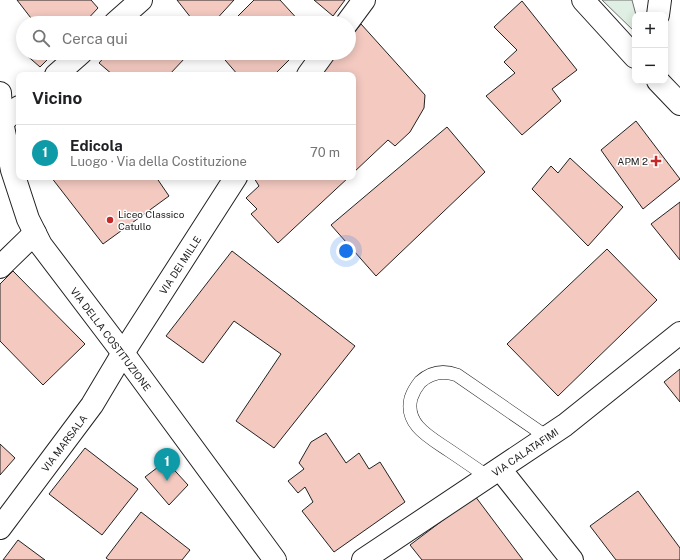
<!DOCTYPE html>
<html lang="it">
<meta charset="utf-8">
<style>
:root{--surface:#fff;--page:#f2f2f2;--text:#202124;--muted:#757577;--line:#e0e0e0;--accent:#c62828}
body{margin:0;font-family:"Public Sans",sans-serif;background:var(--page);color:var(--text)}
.controls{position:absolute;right:12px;top:12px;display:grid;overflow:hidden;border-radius:8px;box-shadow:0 2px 10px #0003}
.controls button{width:36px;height:36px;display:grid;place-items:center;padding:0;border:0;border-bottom:1px solid var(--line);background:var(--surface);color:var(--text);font:20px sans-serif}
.you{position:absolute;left:346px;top:251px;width:14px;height:14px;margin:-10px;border:3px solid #fff;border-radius:50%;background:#1a73e8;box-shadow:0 0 0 6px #1a73e833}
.badge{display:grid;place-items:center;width:26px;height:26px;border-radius:50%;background:var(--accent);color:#fff;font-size:13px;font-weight:700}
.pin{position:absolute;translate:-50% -33px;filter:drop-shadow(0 1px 2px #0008)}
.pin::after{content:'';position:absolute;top:21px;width:14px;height:12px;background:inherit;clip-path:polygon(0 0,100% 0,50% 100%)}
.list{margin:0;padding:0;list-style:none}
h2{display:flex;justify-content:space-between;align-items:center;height:52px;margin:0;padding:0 16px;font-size:17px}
h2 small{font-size:13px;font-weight:400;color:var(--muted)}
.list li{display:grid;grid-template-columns:26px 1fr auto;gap:12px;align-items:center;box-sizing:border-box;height:56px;padding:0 16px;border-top:1px solid var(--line)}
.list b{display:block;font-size:15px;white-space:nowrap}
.list p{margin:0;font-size:13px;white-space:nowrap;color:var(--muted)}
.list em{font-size:13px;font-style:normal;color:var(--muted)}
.icon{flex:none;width:22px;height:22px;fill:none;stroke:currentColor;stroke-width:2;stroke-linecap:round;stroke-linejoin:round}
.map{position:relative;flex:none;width:680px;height:560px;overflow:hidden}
.search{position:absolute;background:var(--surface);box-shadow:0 2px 10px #0003;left:16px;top:16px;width:340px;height:44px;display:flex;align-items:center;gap:10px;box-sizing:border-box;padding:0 14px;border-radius:22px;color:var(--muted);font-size:15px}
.panel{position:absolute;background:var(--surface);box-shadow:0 2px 10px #0003;left:16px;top:72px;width:340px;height:108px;border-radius:8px}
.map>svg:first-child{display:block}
</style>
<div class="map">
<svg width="680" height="560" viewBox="0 0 680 560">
<rect width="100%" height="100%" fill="#fff"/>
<path fill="#e0efe3" stroke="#6f6f6f" d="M 602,0 L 632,0 L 636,15 L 635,32 Z"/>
<path fill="#f3c9c0" stroke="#222" d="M 17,0 L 91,0 L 98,8 L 84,23 L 33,23 L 34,22 Z
M 177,0 L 234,0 L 213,23 L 195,23 Z
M 254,0 L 280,0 L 301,23 L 231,23 Z
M 314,0 L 345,0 L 333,16 Z
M 522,1 L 577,70 L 552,89 L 561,101 L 522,135 L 486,96 L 515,73 L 504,62 L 517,50 L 494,27 Z
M 361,24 L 425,95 L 424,108 L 410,132 L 395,146 L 388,140 L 353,173 L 353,75 L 320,75 L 338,53 L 349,53 L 349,39 Z
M 24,53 L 54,53 L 40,67 Z
M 108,53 L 180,53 L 185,58 L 169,75 L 113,75 L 99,63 Z
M 219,53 L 296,53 L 274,75 L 238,75 Z
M 636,121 L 680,179 L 643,209 L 601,150 Z
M 447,127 L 485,172 L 376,276 L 331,225 Z
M 570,158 L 623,207 L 588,246 L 532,189 L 551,166 L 558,173 Z
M 51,177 L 156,177 L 169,196 L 103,244 Z
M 255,177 L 349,177 L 278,243 L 251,214 L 257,209 L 246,198 L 259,186 L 254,178 Z
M 680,202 L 680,260 L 651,224 Z
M 607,249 L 657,300 L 558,396 L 507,344 Z
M 232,251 L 355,346 L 274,448 L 236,421 L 281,354 L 234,321 L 203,363 L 166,336 Z
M 13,271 L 85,344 L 43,385 L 0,341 L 0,284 Z
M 680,369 L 680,402 L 664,382 Z
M 326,433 L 346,463 L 359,453 L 369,469 L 380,462 L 405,502 L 334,552 L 302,511 L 313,502 L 305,487 L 298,493 L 288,481 L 304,469 L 299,463 L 311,442 Z
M 0,444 L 15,458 L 0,475 Z
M 85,448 L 138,489 L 102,535 L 49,494 Z
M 166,461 L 188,485 L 169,505 L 145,477 Z
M 638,491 L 680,548 L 680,560 L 616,560 L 590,526 Z
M 475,496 L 523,560 L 422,560 L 410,545 Z
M 141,512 L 190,550 L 182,560 L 109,560 L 106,558 Z
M 18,540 L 45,560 L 3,560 Z"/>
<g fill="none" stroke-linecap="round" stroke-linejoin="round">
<g stroke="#222" stroke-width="14">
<path id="service" d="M 488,477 C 475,468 462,459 450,451 C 431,438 404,425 411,398 C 413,392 416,387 420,382 C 431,372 443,370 457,375 L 547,437"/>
</g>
<g stroke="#222" stroke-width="24">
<path id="minor" d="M 583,0 L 635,57
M 115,23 L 141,0
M 347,23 L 364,0
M 56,75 L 81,53
M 308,75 L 324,53
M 0,124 L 19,107
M 0,267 L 35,233
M 500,469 L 572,560
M 0,528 L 92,405 L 123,353 L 236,177
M 363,560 L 565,425 L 680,333"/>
</g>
<g stroke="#222" stroke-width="24">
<path id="secondary" d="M 658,15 L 660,0
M 658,81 L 680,104
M 0,93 L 2,122 L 12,170 L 28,219 L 41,245 L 123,353 L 275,560"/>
</g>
<use href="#service" stroke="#fff" stroke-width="13"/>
<use href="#minor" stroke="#fff" stroke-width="22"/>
<use href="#secondary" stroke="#fff" stroke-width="22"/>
</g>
<g fill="#c62828" stroke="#fff" stroke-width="1.5">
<path d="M654 155h4v4h4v4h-4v4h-4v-4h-4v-4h4z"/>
<circle cx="110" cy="220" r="4"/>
</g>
<g text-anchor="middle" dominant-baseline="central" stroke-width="3" stroke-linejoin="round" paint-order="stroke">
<g font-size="10" fill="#222" stroke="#fff" text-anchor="end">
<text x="648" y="161">APM 2</text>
<text x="118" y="214" text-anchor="start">Liceo Classico<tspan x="118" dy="12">Catullo</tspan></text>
</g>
<g font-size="10" fill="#222" stroke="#fff">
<text transform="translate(180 265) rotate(-57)">VIA DEI MILLE</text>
<text transform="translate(111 339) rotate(53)">VIA DELLA COSTITUZIONE</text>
<text transform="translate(64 443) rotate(-53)">VIA MARSALA</text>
<text transform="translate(525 452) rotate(-34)">VIA CALATAFIMI</text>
</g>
</g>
</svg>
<div class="controls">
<button>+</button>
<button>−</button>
</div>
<div class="you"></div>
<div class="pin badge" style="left:167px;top:481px;background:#0f9aa8">1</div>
<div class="search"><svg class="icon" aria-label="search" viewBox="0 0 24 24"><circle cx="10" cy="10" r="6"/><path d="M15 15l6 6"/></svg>Cerca qui</div>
<section class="panel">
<h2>Vicino<small></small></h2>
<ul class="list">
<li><span class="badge" style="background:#0f9aa8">1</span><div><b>Edicola</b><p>Luogo · Via della Costituzione</p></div><em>70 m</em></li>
</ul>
</section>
</div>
